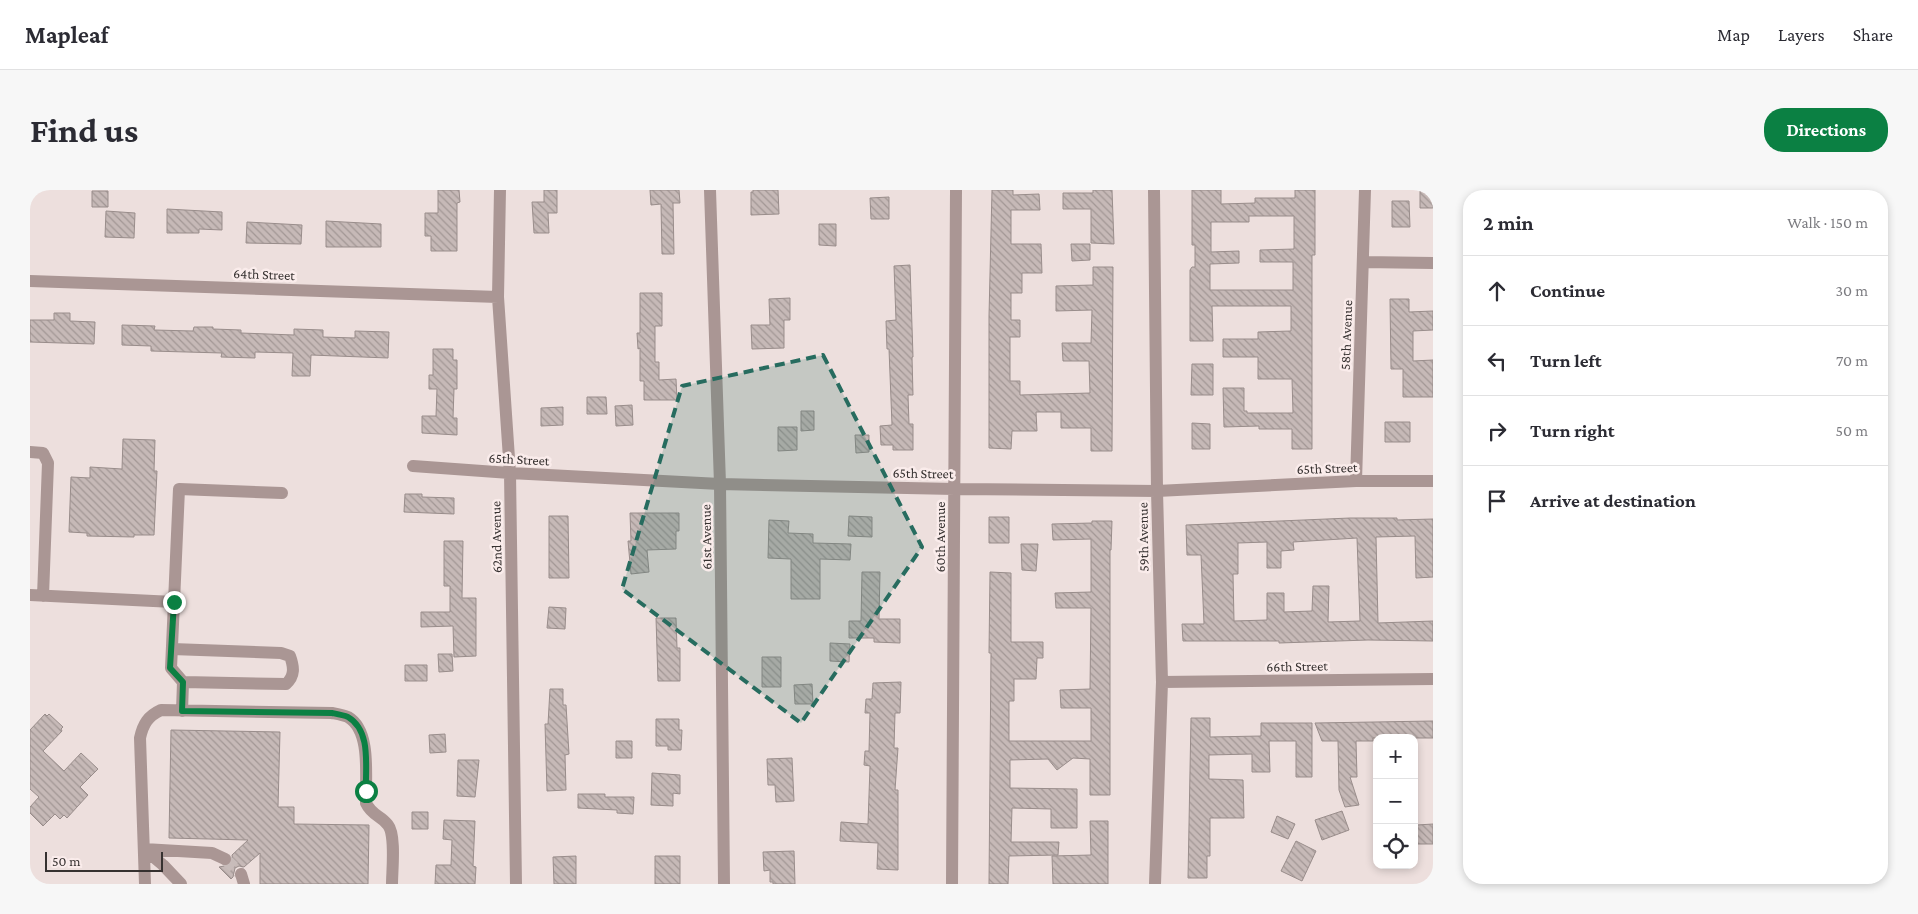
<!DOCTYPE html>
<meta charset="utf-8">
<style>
:root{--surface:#fff;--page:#f7f7f7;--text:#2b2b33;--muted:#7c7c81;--line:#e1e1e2;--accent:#0b8043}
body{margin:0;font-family:"Crimson Pro",serif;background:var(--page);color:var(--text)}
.controls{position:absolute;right:15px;bottom:15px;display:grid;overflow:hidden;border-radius:10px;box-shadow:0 2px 8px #0003}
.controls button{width:45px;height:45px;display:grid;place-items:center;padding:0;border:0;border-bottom:1px solid var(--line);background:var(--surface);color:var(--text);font:25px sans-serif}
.scale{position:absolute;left:15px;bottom:12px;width:118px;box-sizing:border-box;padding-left:5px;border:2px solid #363130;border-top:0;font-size:14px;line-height:18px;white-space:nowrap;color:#363130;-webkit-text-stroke:4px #faeceb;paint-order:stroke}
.stop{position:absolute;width:15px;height:15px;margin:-11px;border:4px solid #0b8043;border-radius:50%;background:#fff}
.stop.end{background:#0b8043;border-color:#fff;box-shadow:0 1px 5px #0008}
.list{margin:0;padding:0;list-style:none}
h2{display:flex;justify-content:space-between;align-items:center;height:65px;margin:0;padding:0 20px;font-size:21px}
h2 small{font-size:16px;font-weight:400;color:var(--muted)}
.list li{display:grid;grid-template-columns:32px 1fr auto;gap:15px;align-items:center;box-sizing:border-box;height:70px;padding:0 20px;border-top:1px solid var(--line)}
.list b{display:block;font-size:19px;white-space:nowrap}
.list em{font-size:16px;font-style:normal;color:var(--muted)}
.icon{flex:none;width:28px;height:28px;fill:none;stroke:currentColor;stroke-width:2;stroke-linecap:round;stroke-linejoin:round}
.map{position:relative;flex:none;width:1403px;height:694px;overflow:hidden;border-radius:20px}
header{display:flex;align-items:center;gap:30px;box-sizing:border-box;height:70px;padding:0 25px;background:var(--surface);border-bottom:1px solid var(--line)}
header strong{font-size:24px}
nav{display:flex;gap:28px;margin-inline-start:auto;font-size:18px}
.intro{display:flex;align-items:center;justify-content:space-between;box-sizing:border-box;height:120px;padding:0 30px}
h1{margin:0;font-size:35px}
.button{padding:12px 22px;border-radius:20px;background:var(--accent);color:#fff;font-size:18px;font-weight:700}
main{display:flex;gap:30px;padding:0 30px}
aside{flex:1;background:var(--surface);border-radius:20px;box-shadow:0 2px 8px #0003}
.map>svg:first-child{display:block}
</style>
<header>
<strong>Mapleaf</strong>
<nav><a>Map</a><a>Layers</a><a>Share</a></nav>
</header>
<div class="intro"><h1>Find us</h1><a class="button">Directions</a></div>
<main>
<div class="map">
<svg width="1403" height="694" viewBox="0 0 1403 694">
<defs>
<pattern id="building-back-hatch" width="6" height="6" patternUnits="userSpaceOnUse" patternTransform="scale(1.25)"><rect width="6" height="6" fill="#c6b9b7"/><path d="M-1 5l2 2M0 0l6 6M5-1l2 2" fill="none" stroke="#a29795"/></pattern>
</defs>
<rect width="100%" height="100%" fill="#eddfdd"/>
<path fill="url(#building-back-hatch)" stroke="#998d8b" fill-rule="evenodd" d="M 408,0 L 429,0 L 430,12 L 427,13 L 427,61 L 401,61 L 401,46 L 395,46 L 395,23 L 408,23 Z
M 514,0 L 527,0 L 527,23 L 518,23 L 519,43 L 504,43 L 502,12 L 514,12 Z
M 620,0 L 649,0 L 650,13 L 643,13 L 644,64 L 632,64 L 631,14 L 621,15 Z
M 723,0 L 748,0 L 749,24 L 721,25 L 721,2 L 723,2 Z
M 962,0 L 983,0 L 983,5 L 1009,4 L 1010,20 L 981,20 L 981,54 L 1011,54 L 1012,83 L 992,83 L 992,103 L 981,103 L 981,130 L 990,130 L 990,147 L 980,147 L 980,191 L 990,191 L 990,205 L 1060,203 L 1059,171 L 1033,171 L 1032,153 L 1061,153 L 1062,120 L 1026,121 L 1026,96 L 1063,95 L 1063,77 L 1083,77 L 1082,261 L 1061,261 L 1061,238 L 1031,238 L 1031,222 L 1006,222 L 1007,241 L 982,241 L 981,259 L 959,258 L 959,126 Z
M 1063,0 L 1082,0 L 1084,54 L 1061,53 L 1061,19 L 1033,19 L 1033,3 L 1063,3 Z
M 1162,0 L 1191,0 L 1191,14 L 1225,13 L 1225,8 L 1265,8 L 1265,0 L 1285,0 L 1285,65 L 1282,65 L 1282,259 L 1262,259 L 1262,239 L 1229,239 L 1229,236 L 1194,237 L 1193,198 L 1214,198 L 1214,221 L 1217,221 L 1217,223 L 1263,223 L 1262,189 L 1228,189 L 1228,167 L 1193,167 L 1193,149 L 1228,149 L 1228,142 L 1261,141 L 1261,116 L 1182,116 L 1183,151 L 1160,151 L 1160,80 L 1162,77 L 1165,77 L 1165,55 L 1162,55 ZM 1219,26 L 1264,26 L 1264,59 L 1230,60 L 1230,72 L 1263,72 L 1263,100 L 1180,100 L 1180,74 L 1209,73 L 1209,61 L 1181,62 L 1181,32 L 1219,32 Z
M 1390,0 L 1403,0 L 1403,18 L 1390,18 Z
M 62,1 L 78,1 L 78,17 L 62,17 Z
M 859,7 L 859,29 L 841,29 L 840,8 Z
M 1362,11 L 1379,11 L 1380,37 L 1362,37 Z
M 137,19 L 192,22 L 192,40 L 169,39 L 169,43 L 137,43 Z
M 76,21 L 105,23 L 104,48 L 75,47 Z
M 296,31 L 351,34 L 351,57 L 296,57 Z
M 217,32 L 272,35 L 271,54 L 216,53 Z
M 789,34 L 806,34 L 806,56 L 789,55 Z
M 1041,54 L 1060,54 L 1060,70 L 1042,71 Z
M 880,75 L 883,167 L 882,167 L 883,205 L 878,205 L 879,234 L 883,234 L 883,260 L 863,260 L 863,255 L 851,255 L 850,236 L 862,235 L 859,159 L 857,159 L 856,131 L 866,130 L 864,76 Z
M 610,103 L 632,103 L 632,136 L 625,136 L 625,172 L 629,172 L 629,190 L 646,189 L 647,210 L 614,210 L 614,191 L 610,191 L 610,158 L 608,159 L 607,143 L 610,143 Z
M 760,108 L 760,130 L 754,130 L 754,158 L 722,159 L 721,135 L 740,135 L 739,109 Z
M 1360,109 L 1379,109 L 1379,122 L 1403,121 L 1403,140 L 1383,141 L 1383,171 L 1403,170 L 1403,207 L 1373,207 L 1373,179 L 1361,179 Z
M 24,123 L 40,123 L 40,131 L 65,132 L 64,154 L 0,152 L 0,130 L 24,130 Z
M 92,135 L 125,136 L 124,140 L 163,141 L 164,137 L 183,137 L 183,139 L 211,140 L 211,143 L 264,145 L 264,139 L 293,140 L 293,147 L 325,148 L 325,141 L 359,142 L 358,168 L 281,165 L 280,186 L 262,186 L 263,163 L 225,162 L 225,168 L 191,167 L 192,163 L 121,161 L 121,156 L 92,155 Z
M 403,159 L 423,159 L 423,170 L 427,170 L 427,199 L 424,199 L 423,228 L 427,228 L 427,245 L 392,243 L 392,226 L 406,226 L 407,199 L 399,199 L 399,185 L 403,185 Z
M 1162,174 L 1183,174 L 1183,205 L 1161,205 Z
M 557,207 L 576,207 L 577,224 L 557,224 Z
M 602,215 L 603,235 L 586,236 L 585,216 Z
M 533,217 L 533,235 L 511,236 L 511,218 Z
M 771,221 L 784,221 L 784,240 L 771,241 Z
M 1355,232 L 1380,232 L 1380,252 L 1355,252 Z
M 1162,233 L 1180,234 L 1180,259 L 1162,259 Z
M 748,237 L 767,237 L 767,260 L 748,261 Z
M 825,245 L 839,245 L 839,262 L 826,263 Z
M 93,249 L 125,250 L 124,281 L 127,281 L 124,345 L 104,345 L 104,347 L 57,346 L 57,343 L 39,342 L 41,287 L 60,288 L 60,277 L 92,279 Z
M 375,304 L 392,304 L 392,307 L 424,308 L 424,324 L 374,322 Z
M 600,323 L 649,323 L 649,341 L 646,341 L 646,359 L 617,360 L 619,382 L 601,384 L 598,351 L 601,351 Z
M 519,326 L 538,326 L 539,388 L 519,388 Z
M 819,326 L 842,327 L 842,347 L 818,346 Z
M 959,327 L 979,327 L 979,353 L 959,353 Z
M 1320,328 L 1367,328 L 1367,330 L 1403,329 L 1403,387 L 1386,388 L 1385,346 L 1346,347 L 1348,433 L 1403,431 L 1403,451 L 1338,450 L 1249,453 L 1249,451 L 1153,451 L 1152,434 L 1174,434 L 1171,365 L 1157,365 L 1156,335 ZM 1327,348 L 1330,431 L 1298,432 L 1299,396 L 1283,396 L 1282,421 L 1254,422 L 1254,403 L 1237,403 L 1237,430 L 1204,431 L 1203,384 L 1208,384 L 1208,353 L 1237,352 L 1237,378 L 1251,378 L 1251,361 L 1264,360 L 1263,352 Z
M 739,330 L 759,331 L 758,343 L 783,344 L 783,353 L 821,354 L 820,370 L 790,369 L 790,409 L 761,409 L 761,369 L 738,368 Z
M 1062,331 L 1082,331 L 1081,360 L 1080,360 L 1080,605 L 1060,605 L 1060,569 L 1043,568 L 1027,580 L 1018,569 L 980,570 L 980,598 L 1047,599 L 1047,638 L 1021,638 L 1021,619 L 982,618 L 981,652 L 1029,652 L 1028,665 L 979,666 L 978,694 L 959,694 L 961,463 L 959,463 L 960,382 L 981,383 L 981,452 L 1013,452 L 1013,468 L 1007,468 L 1006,489 L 984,489 L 984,511 L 979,511 L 979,551 L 1061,551 L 1061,518 L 1031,518 L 1030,500 L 1060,499 L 1061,418 L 1026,418 L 1025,403 L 1061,402 L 1061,349 L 1023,350 L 1022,334 L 1062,333 Z
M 414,351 L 433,351 L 432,408 L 446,408 L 446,466 L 424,467 L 423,436 L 391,437 L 391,422 L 420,422 L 420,396 L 414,396 Z
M 991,354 L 1008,354 L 1006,381 L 992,380 Z
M 832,382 L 850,382 L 849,429 L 870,429 L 870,453 L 844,452 L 844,448 L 819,448 L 819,431 L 831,431 Z
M 519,417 L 536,418 L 535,439 L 517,438 Z
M 626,428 L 646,428 L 647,458 L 650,458 L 650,491 L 628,491 Z
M 800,453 L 820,454 L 819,472 L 800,471 Z
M 408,464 L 422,464 L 423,481 L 409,482 Z
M 732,467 L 751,467 L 751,497 L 732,497 Z
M 375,475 L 397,475 L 397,491 L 375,491 Z
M 871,492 L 870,523 L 865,523 L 864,558 L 868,558 L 865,600 L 868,600 L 868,680 L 847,679 L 848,653 L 810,651 L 811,632 L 838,634 L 840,576 L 834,575 L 835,561 L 839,561 L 840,523 L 835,523 L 836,509 L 842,509 L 843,493 Z
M 782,494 L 783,514 L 765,514 L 764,495 Z
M 520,499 L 533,499 L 533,515 L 536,515 L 539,564 L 535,565 L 536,600 L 517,601 L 515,534 L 518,534 Z
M 15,524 L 17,526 L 19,524 L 33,537 L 31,539 L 32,541 L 13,561 L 34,581 L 51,563 L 68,579 L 50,597 L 58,605 L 37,628 L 34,625 L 30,629 L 25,624 L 13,636 L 0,623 L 0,617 L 9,607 L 0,599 L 0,540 Z
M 1161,528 L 1180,528 L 1180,547 L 1231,546 L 1231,533 L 1282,533 L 1282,587 L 1266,587 L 1266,551 L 1239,551 L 1240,582 L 1222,582 L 1222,564 L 1179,565 L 1179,589 L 1213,590 L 1214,628 L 1180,628 L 1180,666 L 1177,666 L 1177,688 L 1158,688 Z
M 626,529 L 649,529 L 649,540 L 652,540 L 651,560 L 638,560 L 638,556 L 626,556 Z
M 1403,531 L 1403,548 L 1343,548 L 1343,551 L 1326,551 L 1327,587 L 1320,587 L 1329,615 L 1315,617 L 1309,600 L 1308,551 L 1292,551 L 1285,533 Z
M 141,540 L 250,542 L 248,617 L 264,617 L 264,634 L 339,635 L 338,694 L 230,694 L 230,663 L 214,677 L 209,676 L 205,678 L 203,687 L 201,689 L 189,677 L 200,675 L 203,672 L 202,665 L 218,650 L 139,648 Z
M 415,544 L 416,562 L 400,563 L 399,545 Z
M 586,551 L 602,551 L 602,568 L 586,568 Z
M 762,568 L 764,611 L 746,612 L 745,595 L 738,595 L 737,569 Z
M 428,570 L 449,570 L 445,607 L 427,606 Z
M 622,583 L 650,585 L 650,604 L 643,603 L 643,616 L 621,615 Z
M 548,604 L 575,604 L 575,607 L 604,607 L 603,624 L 587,623 L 587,620 L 548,618 Z
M 1312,621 L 1319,640 L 1292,650 L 1285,630 Z
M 382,622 L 398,622 L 398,639 L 382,639 Z
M 1247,626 L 1265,634 L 1258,649 L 1241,642 Z
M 414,630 L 445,631 L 443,676 L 446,677 L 445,694 L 405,694 L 406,675 L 421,675 L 422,650 L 413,649 Z
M 1060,631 L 1078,631 L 1078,694 L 1023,694 L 1022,666 L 1061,665 Z
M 1403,634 L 1403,654 L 1387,654 L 1387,635 Z
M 1266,651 L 1286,661 L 1272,691 L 1251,681 Z
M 764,661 L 765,694 L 743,694 L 743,692 L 740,692 L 740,680 L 734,681 L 733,662 Z
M 546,666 L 546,694 L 524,694 L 523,667 Z
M 625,666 L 650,666 L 650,694 L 625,694 Z"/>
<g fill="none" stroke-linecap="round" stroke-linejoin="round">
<path stroke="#c8bcba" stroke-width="12" stroke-dasharray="12 6" stroke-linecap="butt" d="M 195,669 L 211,684"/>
<path stroke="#aa9694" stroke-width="12" d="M 470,0 L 468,107 L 480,283 L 486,694
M 680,0 L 690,294 L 694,694
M 1124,0 L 1127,301 L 1132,492 L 1125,694
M 1333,72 L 1403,73
M 0,91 L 468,107
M 0,262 L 13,263 L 18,273 L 13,406
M 383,276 L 480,283 L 690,294 L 925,299 L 1127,301 L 1326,291 L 1403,291
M 1326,291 L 1335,0
M 0,405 L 144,412 L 141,478 L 153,492 L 256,494 C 265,486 264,477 260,466 L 251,463 L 142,459
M 144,412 L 149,299 L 252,303
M 1132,492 L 1403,489
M 152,521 L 153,492
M 114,659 L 182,663 L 195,669
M 114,659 L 133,675 L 151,694
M 211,684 L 214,694
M 115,694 L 110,548 C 113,534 118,526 131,520 L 302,523 C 307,524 313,525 318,527 C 342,541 335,588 336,613 C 342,626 351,625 358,635 C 366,645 362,681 362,694
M 922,694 L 926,0"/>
</g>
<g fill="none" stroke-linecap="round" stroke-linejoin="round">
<path stroke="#0b8043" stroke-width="6" d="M 144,412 L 140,478 L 153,492 L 152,521 L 302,523 C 307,524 313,525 318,527 C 342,541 335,578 336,601"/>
</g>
<path fill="#276c5f" fill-opacity="0.2" stroke="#276c5f" stroke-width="4" stroke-dasharray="10 6" stroke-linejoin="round" d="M 793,165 L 892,357 L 771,533 L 592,399 L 652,196 Z"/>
<g text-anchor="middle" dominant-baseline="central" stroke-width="5" stroke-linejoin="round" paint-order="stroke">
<g font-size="14" fill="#363130" stroke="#faeceb">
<text transform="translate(234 84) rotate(2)">64th Street</text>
<text transform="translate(1316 145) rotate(-88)">58th Avenue</text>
<text transform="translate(489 269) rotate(3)">65th Street</text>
<text transform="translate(1297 278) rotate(-2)">65th Street</text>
<text transform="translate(893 283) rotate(1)">65th Street</text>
<text transform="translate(466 347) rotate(-91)">62nd Avenue</text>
<text transform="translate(676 347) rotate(-91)">61st Avenue</text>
<text transform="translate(910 347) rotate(-90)">60th Avenue</text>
<text transform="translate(1113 347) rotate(-91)">59th Avenue</text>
<text transform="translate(1267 476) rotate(-1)">66th Street</text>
</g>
</g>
</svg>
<div class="controls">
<button>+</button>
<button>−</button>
<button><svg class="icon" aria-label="locate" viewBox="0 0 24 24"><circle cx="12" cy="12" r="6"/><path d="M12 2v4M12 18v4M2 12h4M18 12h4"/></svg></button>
</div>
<div class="scale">50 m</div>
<div class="stop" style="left:336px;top:601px"></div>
<div class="stop end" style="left:144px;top:412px"></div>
</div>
<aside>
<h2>2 min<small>Walk · 150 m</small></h2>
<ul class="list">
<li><svg class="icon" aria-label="ahead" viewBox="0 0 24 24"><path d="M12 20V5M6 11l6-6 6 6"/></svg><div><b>Continue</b></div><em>30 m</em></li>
<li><svg class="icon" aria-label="left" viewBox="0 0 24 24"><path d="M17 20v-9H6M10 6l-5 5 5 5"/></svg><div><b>Turn left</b></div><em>70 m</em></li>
<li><svg class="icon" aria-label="right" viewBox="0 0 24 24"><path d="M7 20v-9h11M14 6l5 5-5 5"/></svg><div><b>Turn right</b></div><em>50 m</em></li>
<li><svg class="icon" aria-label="arrive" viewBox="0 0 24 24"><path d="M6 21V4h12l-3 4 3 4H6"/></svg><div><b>Arrive at destination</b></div></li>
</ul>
</aside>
</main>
